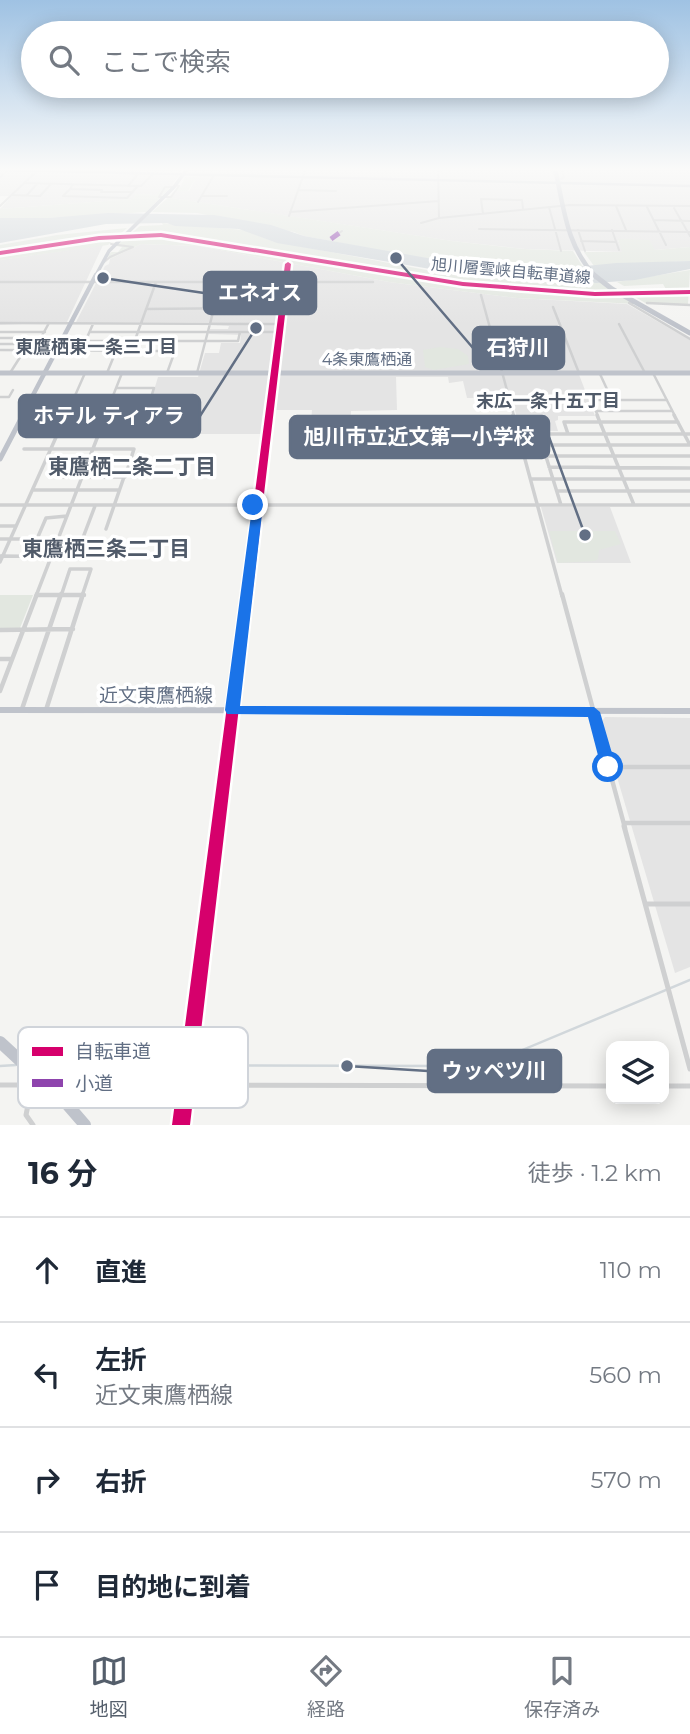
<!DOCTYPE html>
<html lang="ja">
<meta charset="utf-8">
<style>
:root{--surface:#fff;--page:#f2f2f3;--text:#1f2937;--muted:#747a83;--line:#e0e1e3;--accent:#545e6b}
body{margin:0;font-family:Montserrat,"Noto Sans JP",sans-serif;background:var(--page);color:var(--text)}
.controls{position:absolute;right:21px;bottom:21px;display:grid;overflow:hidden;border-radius:14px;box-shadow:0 4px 18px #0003}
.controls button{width:63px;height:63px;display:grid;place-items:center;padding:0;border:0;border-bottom:2px solid var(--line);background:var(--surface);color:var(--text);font:35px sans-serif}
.stop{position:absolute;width:21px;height:21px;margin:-16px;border:5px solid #1a73e8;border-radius:50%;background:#fff}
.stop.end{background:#1a73e8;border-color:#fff;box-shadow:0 2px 7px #0008}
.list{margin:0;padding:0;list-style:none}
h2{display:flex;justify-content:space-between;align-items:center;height:91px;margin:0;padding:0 28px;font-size:30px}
h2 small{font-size:23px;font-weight:400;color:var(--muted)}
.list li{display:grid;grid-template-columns:46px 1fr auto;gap:21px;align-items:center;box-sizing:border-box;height:105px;padding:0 28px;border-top:2px solid var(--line)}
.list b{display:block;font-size:26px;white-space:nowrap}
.list p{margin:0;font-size:23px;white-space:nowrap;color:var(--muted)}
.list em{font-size:23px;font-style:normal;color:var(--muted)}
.icon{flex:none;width:38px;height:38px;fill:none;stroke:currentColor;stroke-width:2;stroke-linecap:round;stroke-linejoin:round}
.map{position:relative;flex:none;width:690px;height:1125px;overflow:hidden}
.search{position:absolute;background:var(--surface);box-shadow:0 4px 18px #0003;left:21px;right:21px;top:21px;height:77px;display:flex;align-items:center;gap:18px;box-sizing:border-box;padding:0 24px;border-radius:38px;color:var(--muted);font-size:26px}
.sheet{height:511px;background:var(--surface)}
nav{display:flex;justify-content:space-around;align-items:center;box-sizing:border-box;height:98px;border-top:2px solid var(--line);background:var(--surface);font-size:19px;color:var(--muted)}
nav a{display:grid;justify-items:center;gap:4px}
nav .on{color:var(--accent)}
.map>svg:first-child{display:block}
</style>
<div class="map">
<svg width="690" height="1125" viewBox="0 0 690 1125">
<rect width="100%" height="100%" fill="#f4f4f2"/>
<path fill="#e4e4e4" d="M 0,168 L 184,168 L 171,187 L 156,195 L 136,194 L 133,199 L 0,209 L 12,196 L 0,196 Z
M 192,168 L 690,168 L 690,247 L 655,250 L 618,240 L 623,252 L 525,249 L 452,241 L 171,198 L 176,191 L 189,191 L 198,174 L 188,173 Z
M 141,244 L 199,246 L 389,282 L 517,298 L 627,304 L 690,340 L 690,371 L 578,372 L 595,416 L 558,416 L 558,420 L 555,421 L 558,431 L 520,430 L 512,398 L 467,398 L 463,381 L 449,383 L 448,377 L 396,377 L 397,410 L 351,411 L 350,434 L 310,434 L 312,410 L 274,410 L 271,434 L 180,434 L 183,424 L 144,423 L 158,377 L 198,377 L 205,353 L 219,353 L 221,343 L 240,343 L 241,335 L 209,334 L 210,329 L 228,329 L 229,326 L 212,325 L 212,322 L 76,322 L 105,266 L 109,264 L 110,259 Z
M 103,245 L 67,322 L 0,325 L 0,260 Z
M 541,507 L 610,507 L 631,563 L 557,563 Z
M 605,717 L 690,718 L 690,967 L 675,973 L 601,723 Z"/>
<path fill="#e2e7e0" d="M 197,176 L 188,191 L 176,191 L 172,198 L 452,241 L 524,249 L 573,251 L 583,267 C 489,275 396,253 304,236 L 294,232 L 197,213 L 152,212 L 181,186 L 185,177 Z
M 163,186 L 171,187 L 146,212 L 48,218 L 0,218 L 0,209 L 132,199 L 136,194 L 156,195 Z
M 162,223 L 244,230 L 272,241 L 437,272 L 471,276 L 504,275 L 599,282 L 637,304 L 517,298 L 389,282 L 199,246 L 141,244 L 110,259 L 108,256 L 111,252 L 118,252 L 122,247 L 116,246 L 140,226 L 163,225 Z
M 127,228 L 108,245 L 0,260 L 0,245 L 57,235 Z
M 618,239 L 649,240 L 655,250 L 690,247 L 690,261 L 594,266 L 584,252 L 622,252 Z
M 690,270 L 688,304 L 647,304 L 630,294 L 668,293 L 663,284 L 624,286 L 617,282 Z
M 440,347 L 458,349 L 468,356 L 469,364 L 434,370 L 425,367 L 423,350 Z
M 549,531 L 615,531 L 621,544 L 599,550 L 598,559 L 595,561 L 558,563 Z
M 0,595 L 33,595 L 20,628 L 0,628 Z"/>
<path fill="#d1d7db" d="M 108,213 L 214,215 L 271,225 L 304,236 L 472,266 L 556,269 L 616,263 L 690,261 L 690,269 L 635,280 L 596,283 L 521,276 L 472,276 L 277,243 L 239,229 L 175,226 L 167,223 L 106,224 L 0,243 L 0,218 L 48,218 Z"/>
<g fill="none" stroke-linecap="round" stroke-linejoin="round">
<path stroke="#d1d7db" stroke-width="2.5" d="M 33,1065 L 444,1066 L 496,1061 L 690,980
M 0,1066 L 16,1065"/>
<path stroke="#cfd0d1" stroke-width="2" d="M 185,168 L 185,171 L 191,168
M 438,168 L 439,218
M 550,168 L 558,179
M 561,168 L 564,177 L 561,179
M 132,173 L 136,168
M 0,177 L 7,171
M 24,183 L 141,186 L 153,174
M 73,184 L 70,189 L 102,190
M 128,186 L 138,174
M 174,187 L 165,187 L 159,197 L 171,197 L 179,186 L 175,185
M 70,189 L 63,196 L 127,198 L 137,187
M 298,190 L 336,191
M 101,192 L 133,192
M 13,195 L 40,196 L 51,184
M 27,195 L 37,184
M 202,196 L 227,196
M 198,202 L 214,175
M 0,206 L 37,171
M 616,206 L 626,230
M 549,207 L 561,251
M 647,207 L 666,245
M 674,208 L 690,236
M 290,212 L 439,201
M 483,214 L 481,199 L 522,200 L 523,209
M 289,216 L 306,168
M 654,220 L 690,221
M 421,223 L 439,218 L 570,205 L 690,206
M 479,229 L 690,232
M 578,230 L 585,251
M 612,230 L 619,250
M 331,239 L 342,231
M 581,241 L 616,242
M 102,264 L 110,257 L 133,247 L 111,244
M 286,277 L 288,264"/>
<path stroke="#cfd0d1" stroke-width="2.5" d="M 0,282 L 373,282
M 481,295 L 514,416
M 632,303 L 629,303 L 690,339
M 647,303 L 690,305
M 553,307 L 579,373
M 146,309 L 250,308 L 254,302 L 283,302
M 0,323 L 280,324
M 619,324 L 645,373
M 0,332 L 45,332
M 90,332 L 279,332
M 0,338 L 41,338
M 85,341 L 238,341 L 240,332
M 0,344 L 38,344
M 0,350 L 175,351 L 167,373
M 34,350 L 49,323
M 81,351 L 93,324
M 131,351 L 156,282
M 10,373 L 24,351
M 107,373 L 116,351
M 197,373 L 221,282
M 653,373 L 675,416
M 600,374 L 612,400
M 117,388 L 154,388 L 145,416
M 0,397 L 9,397 L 13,390
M 113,397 L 151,397
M 31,400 L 73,400
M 69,408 L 147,409
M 596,411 L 672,411
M 66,416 L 85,373
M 105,416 L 122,373
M 269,416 L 287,275
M 598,416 L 591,400 L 667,400"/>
<path stroke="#cfd0d1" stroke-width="3.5" d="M 513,415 L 562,596
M 597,415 L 634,505
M 674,415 L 690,445
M 104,420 L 144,420
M 99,433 L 139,433 L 145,415
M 519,434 L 690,434
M 539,434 L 561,505
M 568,434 L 564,422 L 678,422
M 543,445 L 690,445
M 24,449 L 134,449 L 125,477 L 60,477 L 64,467
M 525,456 L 690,456
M 88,462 L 130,462
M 549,467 L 690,468
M 531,479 L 690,479
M 33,490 L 119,490
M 557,491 L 690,491
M 0,505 L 690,505
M 0,526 L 15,526
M 106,529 L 124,477
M 0,539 L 93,539
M 37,539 L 46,518 L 67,516
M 0,556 L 87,557
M 76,556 L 95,506
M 0,562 L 66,415
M 37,595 L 84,595
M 36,596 L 106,415
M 61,596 L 70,569 L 91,569 L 82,596
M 247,596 L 269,415"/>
<path stroke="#cfd0d1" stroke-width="4.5" d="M 562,594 L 625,828
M 37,595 L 84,595
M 0,630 L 73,629
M 0,659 L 12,659
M 0,691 L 37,594
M 22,709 L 61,594
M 46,710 L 83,594
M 608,767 L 690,767
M 624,823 L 690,823
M 218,828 L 247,594"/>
<path stroke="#cfd0d1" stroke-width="5" d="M 624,826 L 690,1069
M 647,904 L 690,904
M 0,1085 L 42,1085
M 32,1085 L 26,1115 L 33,1125
M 53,1085 L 611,1086
M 664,1086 L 690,1086
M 181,1125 L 218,826"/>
<path stroke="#bfc3cb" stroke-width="2.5" d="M 0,170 L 690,186"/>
<path stroke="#bfc3cb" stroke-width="6" d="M 0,710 L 690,711"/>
<path stroke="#bfc3cb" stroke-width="3.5" d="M 95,277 L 109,251 L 174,187 L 188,168"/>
<path stroke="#bfc3cb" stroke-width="4.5" d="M 22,416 L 96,275"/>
<path stroke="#bfc3cb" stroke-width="5" d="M 0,459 L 23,415"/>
<path stroke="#bfc3cb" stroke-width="4.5" d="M 555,168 C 564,208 566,246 596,277"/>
<path stroke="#bfc3cb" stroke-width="5" d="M 594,275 L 612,289 L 690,333
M 0,373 L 690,373"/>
<path stroke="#bfc3cb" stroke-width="12" d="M 0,1042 L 66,1103 L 85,1125"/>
<path stroke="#c5c6c7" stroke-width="2" stroke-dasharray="6 2.5" stroke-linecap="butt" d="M 662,168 L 690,170"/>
<path stroke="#8e44ad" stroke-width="5" stroke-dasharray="10 5" stroke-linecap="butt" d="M 331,239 L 342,231"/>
<g stroke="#fff" stroke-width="5">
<path id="cycleway" d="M 161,233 L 463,282 L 595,292 L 690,290 L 690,294 L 595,296 L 463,286 L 161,237 L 99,240 L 0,255 L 0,251 L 99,236 Z
M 288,262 L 291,264 L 190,1125 L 172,1125 L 285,264 Z"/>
</g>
<use href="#cycleway" fill="#d6006c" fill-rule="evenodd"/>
</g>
<linearGradient id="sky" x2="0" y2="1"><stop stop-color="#9fc2e3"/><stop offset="0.52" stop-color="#fafaf9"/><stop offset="1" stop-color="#fafaf9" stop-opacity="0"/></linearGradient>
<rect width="690" height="325" fill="url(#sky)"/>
<path fill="#1a73e8" d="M 258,502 L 263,505 L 240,706 L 594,707 L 600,712 L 616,767 L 614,771 L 603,771 L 601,767 L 588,717 L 227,714 L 225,710 L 252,508 L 248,505 Z"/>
<g text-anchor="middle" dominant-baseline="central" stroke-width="7" stroke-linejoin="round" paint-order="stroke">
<g font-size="16" fill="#626f84" stroke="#fff">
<text transform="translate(511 271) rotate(5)">旭川層雲峡自転車道線</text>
<text x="367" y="359">4条東鷹栖通</text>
</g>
<g font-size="18" font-weight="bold" fill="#505a69" stroke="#fff">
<text x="96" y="347">東鷹栖東一条三丁目</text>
<text x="548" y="401">末広一条十五丁目</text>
</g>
<g font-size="19" fill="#626f84" stroke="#fff">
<text x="156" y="695">近文東鷹栖線</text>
</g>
<g font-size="21" font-weight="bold" fill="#505a69" stroke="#fff">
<text x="132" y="466">東鷹栖二条二丁目</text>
<text x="106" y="548">東鷹栖三条二丁目</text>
</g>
</g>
<rect x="18" y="1027" width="230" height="81" rx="10" fill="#fff" stroke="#d0d4da" stroke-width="2"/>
<rect x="32" y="1047" width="31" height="9" fill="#d6006c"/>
<rect x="32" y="1079" width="31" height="8" fill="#8e44ad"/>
<g font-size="19" fill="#626f84">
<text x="75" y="1058">自転車道</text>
<text x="75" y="1090">小道</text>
</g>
<path fill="none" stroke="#626f84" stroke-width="2.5" d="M103 278L204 293M396 258L473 348M256 328L200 416M585 535L549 437M347 1066L428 1071"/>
<g fill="#626f84" stroke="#fff" stroke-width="2.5">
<circle cx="103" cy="278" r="7"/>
<circle cx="396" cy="258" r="7"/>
<circle cx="256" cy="328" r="7"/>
<circle cx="585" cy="535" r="7"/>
<circle cx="347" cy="1066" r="7"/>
</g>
<g fill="#626f84" stroke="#626f84" stroke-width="2.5">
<rect x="204" y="272" width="112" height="42" rx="7"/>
<rect x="473" y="327" width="91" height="42" rx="7"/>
<rect x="19" y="395" width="181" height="42" rx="7"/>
<rect x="290" y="416" width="259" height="42" rx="7"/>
<rect x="428" y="1050" width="133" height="42" rx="7"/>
</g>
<g font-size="21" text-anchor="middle" font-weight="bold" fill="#fff">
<text x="260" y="300">エネオス</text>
<text x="518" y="355">石狩川</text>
<text x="109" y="423">ホテル ティアラ</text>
<text x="419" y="444">旭川市立近文第一小学校</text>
<text x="494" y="1078">ウッペツ川</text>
</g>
</svg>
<div class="controls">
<button><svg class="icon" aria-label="layers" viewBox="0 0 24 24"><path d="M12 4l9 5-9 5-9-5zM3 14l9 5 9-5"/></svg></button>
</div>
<div class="stop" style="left:608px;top:767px"></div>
<div class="stop end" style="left:253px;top:505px"></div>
<div class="search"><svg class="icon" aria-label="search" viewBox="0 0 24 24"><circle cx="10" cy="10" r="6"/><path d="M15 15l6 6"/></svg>ここで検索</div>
</div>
<section class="sheet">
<h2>16 分<small>徒歩 · 1.2 km</small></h2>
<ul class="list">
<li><svg class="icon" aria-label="ahead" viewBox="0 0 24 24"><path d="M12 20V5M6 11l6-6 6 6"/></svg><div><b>直進</b></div><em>110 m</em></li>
<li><svg class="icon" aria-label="left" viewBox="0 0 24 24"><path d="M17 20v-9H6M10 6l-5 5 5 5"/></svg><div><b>左折</b><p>近文東鷹栖線</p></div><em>560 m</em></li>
<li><svg class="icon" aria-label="right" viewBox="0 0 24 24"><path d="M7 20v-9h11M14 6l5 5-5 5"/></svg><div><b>右折</b></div><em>570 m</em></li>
<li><svg class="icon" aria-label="arrive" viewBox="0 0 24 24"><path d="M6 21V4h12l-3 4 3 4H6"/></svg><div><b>目的地に到着</b></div></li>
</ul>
</section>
<nav>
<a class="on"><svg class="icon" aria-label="map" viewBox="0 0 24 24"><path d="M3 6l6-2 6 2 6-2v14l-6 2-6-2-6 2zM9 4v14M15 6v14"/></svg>地図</a>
<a><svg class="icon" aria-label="directions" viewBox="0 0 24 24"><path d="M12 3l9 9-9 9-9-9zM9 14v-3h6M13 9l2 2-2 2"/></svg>経路</a>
<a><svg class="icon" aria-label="saved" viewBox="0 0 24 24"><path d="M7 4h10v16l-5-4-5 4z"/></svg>保存済み</a>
</nav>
